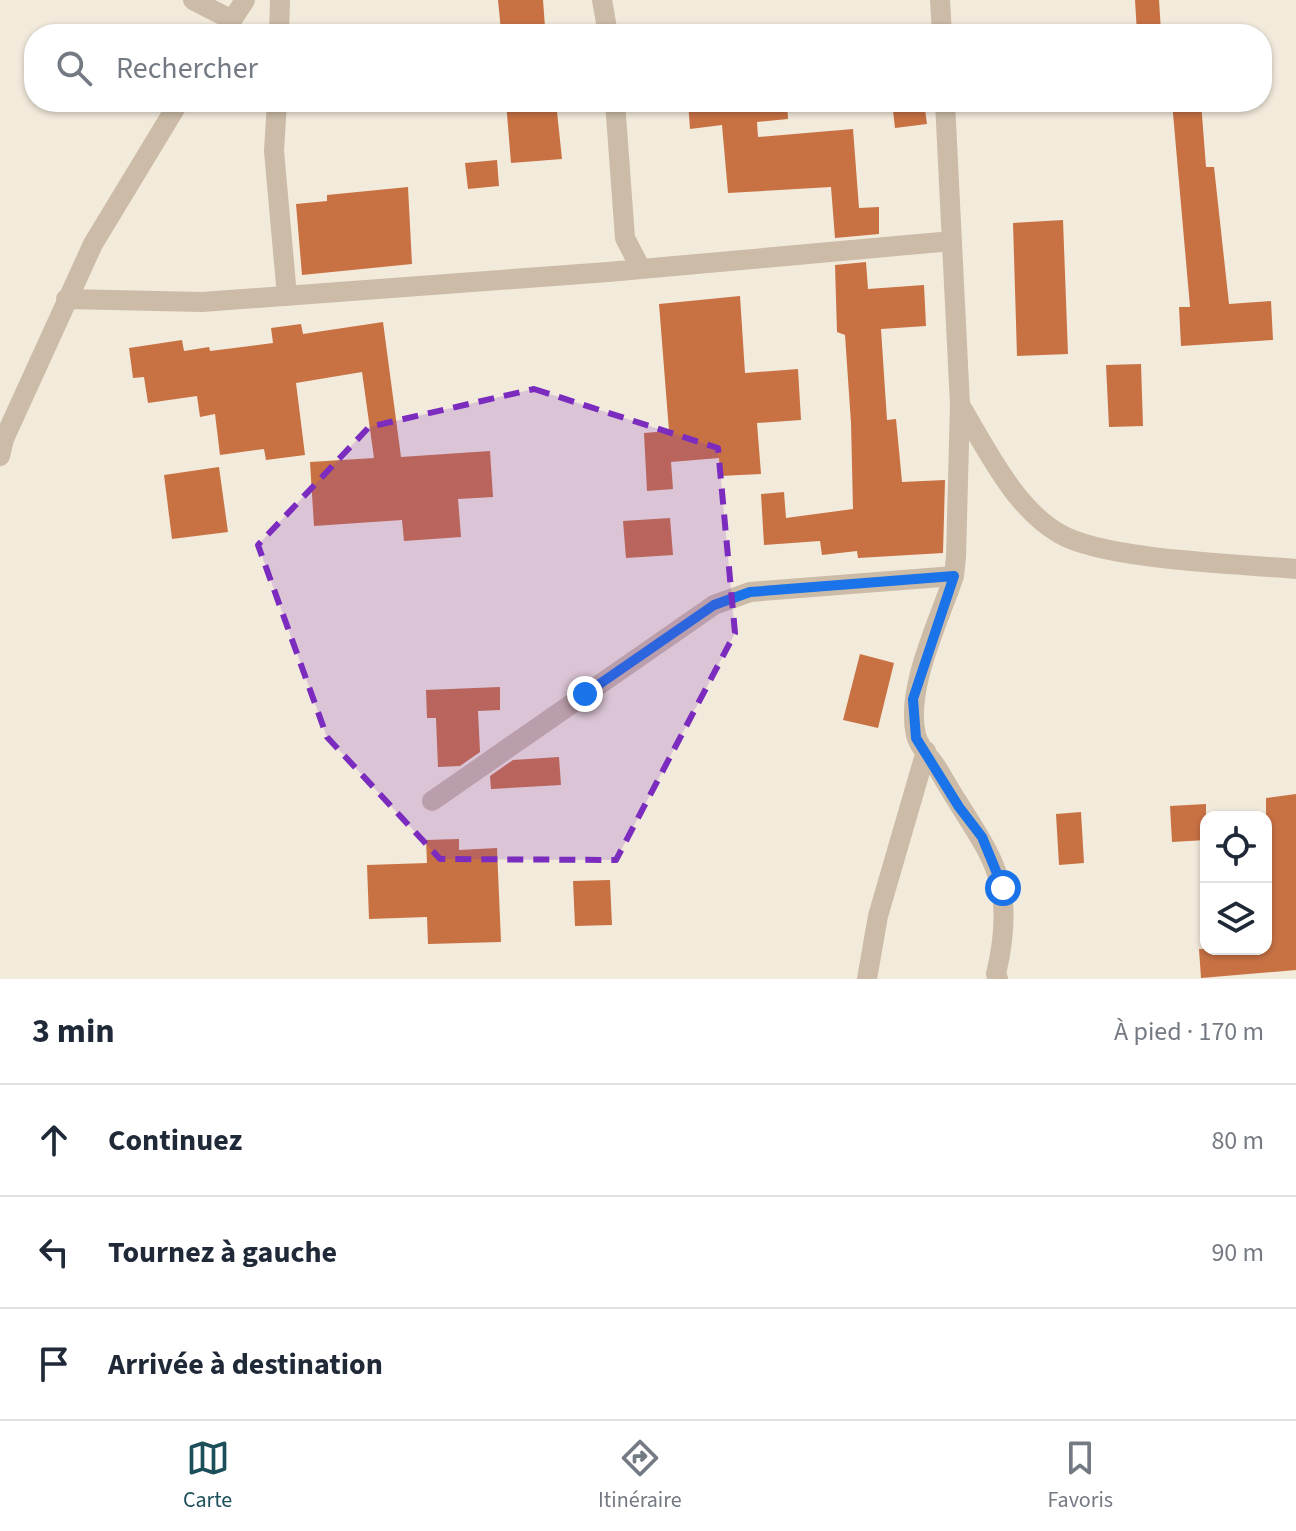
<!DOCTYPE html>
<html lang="fr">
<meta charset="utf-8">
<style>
:root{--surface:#fff;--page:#f2f2f3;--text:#1f2937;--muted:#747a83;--line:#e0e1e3;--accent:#1c4f59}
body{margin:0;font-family:"Source Sans 3",sans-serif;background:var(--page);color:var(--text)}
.controls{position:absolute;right:24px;bottom:24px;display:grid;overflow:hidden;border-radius:16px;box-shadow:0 2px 6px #0004}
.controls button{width:72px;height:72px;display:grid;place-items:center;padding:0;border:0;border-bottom:2px solid var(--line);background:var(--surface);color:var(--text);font:40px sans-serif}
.stop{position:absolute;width:24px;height:24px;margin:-18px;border:6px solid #1a73e8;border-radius:50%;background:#fff}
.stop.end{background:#1a73e8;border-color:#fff;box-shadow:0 2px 8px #0008}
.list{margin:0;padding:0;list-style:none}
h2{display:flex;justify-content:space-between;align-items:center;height:104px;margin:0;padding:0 32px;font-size:34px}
h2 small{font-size:26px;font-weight:400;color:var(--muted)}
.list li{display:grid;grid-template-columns:52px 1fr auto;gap:24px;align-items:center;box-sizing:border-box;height:112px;padding:0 32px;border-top:2px solid var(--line)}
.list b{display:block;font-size:30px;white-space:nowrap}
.list em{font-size:26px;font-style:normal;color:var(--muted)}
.icon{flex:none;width:44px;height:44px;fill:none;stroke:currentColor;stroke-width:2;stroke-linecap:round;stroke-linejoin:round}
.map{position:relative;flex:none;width:1296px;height:979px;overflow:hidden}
.search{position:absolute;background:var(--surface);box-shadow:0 2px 6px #0004;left:24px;right:24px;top:24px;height:88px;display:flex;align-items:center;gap:20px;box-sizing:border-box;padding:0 28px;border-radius:32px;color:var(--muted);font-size:30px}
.sheet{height:440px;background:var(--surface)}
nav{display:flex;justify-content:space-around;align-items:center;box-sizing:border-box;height:112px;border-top:2px solid var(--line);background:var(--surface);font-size:22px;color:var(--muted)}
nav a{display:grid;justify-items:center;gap:4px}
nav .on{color:var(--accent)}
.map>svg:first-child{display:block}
</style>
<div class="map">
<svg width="1296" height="979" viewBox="0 0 1296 979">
<rect width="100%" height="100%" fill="#f2eadb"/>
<path fill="#c87244" d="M 498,0 L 543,0 L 545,27 L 501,31 Z
M 1135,0 L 1159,0 L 1161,31 L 1137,33 Z
M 506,102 L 556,102 L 562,159 L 511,163 Z
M 688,102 L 787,102 L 788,119 L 757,122 L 758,137 L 853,129 L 859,208 L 879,207 L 879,234 L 835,238 L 831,187 L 728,193 L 722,125 L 690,129 Z
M 892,102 L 924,102 L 927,124 L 895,128 Z
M 1172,102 L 1201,102 L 1206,167 L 1214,167 L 1229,304 L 1271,301 L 1273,340 L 1181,346 L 1179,307 L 1190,307 Z
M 497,160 L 499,186 L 468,189 L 465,163 Z
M 408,187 L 412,264 L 302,275 L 296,204 L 327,201 L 327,195 Z
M 1063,220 L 1068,354 L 1017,356 L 1013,223 Z
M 866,262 L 868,289 L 924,285 L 926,326 L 881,329 L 887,420 L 896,419 L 902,482 L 945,480 L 943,553 L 858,558 L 857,551 L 822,555 L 820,541 L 764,545 L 761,494 L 784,492 L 786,518 L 853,509 L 851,423 L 845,335 L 837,332 L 835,265 Z
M 740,296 L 745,373 L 798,369 L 801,420 L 757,423 L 761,474 L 720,476 L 719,458 L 671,462 L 673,489 L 647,491 L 644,433 L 669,431 L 659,304 Z
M 383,322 L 401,457 L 490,451 L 493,497 L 458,499 L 461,537 L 404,541 L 402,520 L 314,526 L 310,462 L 374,458 L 362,372 L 296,383 L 305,455 L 266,460 L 264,449 L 220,455 L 215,414 L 200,417 L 197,396 L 148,403 L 144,377 L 133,378 L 129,348 L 182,340 L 184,351 L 209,347 L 210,351 L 273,343 L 271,328 L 301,324 L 303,334 Z
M 1141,364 L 1143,426 L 1109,427 L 1106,365 Z
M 219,467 L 228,532 L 172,539 L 164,475 Z
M 670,518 L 673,555 L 626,558 L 623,521 Z
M 860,654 L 894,663 L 878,728 L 843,720 Z
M 500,687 L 500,710 L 478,711 L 480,752 L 460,766 L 438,767 L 436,718 L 427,718 L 426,690 Z
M 559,757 L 561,785 L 491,789 L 490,776 L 513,760 Z
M 1296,794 L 1296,970 L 1201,978 L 1199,949 L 1266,949 L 1266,798 Z
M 1206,804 L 1206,840 L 1172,842 L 1170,806 Z
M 1081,812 L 1084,863 L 1059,865 L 1056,814 Z
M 459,839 L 459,850 L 497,848 L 501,942 L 428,944 L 427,917 L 369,919 L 367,865 L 427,863 L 426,840 Z
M 610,880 L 612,925 L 575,926 L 573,881 Z"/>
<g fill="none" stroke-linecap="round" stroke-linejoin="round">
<path stroke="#cbbba7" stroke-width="20" d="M 193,0 L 232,20
M 602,0 L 608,34
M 940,0 L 942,34
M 223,34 L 245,0
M 279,34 L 280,0
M 277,102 L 274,151 L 287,296
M 615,102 L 625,238 L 641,269
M 945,102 L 960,405 L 956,557 L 954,576 C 939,621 905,689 916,735 C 919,748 933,760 939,771 C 985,852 1020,873 996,974 L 998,979
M 66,299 L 202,302 L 608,272 L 952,241
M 960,405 C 986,448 1015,509 1060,534 C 1105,560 1240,564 1296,569
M 0,456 L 4,439 L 93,244 L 179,102
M 432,801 L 714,605 L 750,592 L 954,576
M 867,979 L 878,916 L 926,751"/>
</g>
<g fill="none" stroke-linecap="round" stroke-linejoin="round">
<path stroke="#1a73e8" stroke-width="10" d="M 585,694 L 714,605 L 750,592 L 954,576 L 913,699 L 916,738 L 959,807 L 982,837 L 1003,888"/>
</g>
<path fill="#7b2cbf" fill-opacity="0.2" stroke="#7b2cbf" stroke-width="6" stroke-dasharray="16 10" stroke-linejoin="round" d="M 534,389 L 718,448 L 735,633 L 616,860 L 440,859 L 327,737 L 258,545 L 369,427 Z"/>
</svg>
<div class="controls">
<button><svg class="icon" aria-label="locate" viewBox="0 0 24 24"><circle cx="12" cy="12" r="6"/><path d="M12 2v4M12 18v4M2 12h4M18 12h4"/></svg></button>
<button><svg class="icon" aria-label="layers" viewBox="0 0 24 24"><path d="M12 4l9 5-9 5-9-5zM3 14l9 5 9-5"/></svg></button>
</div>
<div class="stop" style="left:1003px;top:888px"></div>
<div class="stop end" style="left:585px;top:694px"></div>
<div class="search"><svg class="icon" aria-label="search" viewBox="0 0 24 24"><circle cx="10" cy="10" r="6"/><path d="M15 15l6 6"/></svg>Rechercher</div>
</div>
<section class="sheet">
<h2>3 min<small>À pied · 170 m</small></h2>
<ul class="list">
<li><svg class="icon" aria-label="ahead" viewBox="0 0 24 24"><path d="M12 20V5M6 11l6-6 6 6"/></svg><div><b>Continuez</b></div><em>80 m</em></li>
<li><svg class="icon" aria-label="left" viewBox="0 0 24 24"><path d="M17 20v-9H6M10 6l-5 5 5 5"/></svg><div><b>Tournez à gauche</b></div><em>90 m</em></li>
<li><svg class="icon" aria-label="arrive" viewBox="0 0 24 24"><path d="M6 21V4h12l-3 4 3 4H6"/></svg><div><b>Arrivée à destination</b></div></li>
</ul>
</section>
<nav>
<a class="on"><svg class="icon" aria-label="map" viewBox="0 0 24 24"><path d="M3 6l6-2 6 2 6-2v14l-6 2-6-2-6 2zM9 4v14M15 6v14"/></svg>Carte</a>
<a><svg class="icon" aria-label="directions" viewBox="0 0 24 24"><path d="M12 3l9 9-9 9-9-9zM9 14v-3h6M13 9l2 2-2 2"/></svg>Itinéraire</a>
<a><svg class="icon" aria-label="saved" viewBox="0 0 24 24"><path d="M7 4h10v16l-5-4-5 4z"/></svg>Favoris</a>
</nav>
